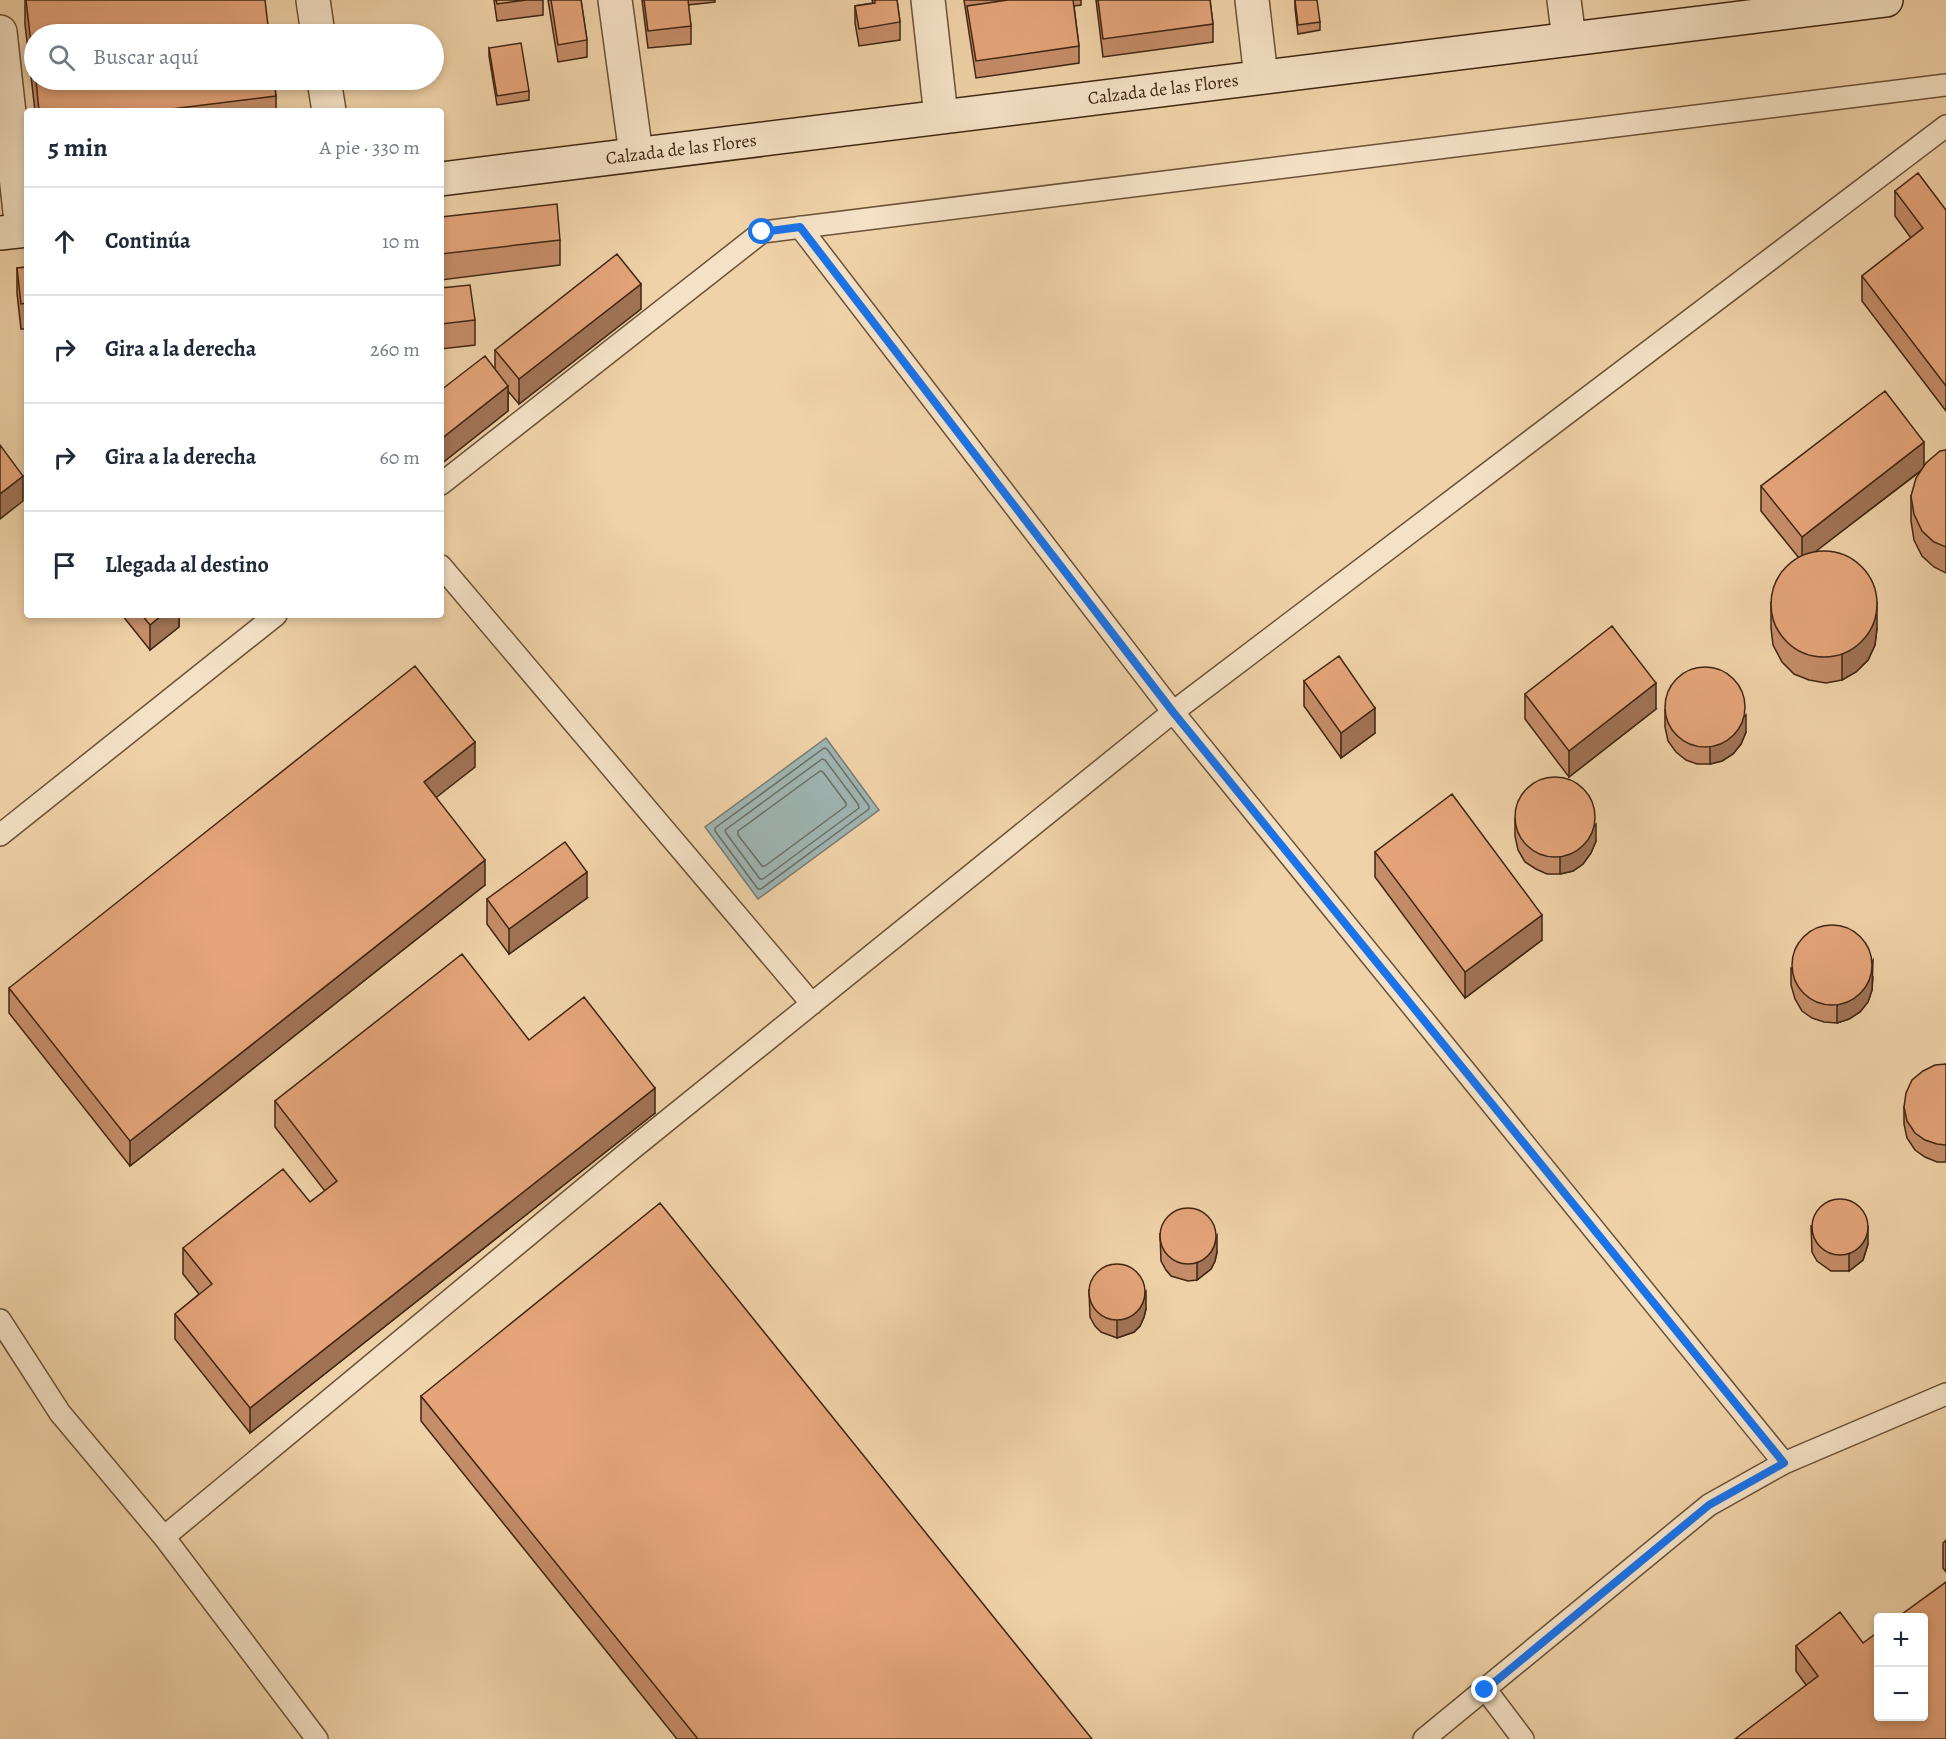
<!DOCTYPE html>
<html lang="es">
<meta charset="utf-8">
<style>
:root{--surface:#fff;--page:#f6f6f7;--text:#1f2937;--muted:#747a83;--line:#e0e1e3}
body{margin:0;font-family:Alegreya,serif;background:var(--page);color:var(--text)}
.controls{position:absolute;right:18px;bottom:18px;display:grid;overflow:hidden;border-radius:6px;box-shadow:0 3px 9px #0003}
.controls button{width:54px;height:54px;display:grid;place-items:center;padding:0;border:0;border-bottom:2px solid var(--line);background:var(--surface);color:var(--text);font:30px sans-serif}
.stop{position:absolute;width:18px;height:18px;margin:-14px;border:4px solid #1a73e8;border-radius:50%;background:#fff}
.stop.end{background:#1a73e8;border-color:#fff;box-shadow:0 2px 6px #0008}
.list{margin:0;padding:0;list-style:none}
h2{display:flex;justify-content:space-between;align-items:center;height:78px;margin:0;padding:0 24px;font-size:26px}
h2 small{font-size:20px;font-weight:400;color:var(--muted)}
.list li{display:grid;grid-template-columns:39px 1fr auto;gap:18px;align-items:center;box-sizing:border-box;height:108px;padding:0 24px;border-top:2px solid var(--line)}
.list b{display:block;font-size:22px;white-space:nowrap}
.list em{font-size:20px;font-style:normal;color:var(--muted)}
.icon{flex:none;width:33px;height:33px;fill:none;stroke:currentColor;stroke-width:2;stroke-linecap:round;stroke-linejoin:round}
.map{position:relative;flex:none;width:1946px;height:1739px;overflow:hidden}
.search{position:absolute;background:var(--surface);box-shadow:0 3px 9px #0003;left:24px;top:24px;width:420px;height:66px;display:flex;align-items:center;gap:15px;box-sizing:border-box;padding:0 21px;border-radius:33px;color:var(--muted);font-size:22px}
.panel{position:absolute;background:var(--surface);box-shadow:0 3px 9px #0003;left:24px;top:108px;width:420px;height:510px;border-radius:6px}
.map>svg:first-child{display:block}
</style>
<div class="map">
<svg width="1946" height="1739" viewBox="0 0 1946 1739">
<rect width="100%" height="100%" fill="#f0d2a8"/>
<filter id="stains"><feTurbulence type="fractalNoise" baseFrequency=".00333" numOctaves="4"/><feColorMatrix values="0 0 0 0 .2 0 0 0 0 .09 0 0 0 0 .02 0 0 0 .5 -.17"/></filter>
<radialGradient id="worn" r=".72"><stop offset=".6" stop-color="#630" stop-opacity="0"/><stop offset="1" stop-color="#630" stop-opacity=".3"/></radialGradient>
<path fill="#9eb5b3" stroke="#787c72" stroke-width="1.5" d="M 826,738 L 879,810 L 758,899 L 705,827 Z"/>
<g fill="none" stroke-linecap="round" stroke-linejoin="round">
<path stroke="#6e6e62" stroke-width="1.5" d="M 824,748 L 827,749 L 869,806 L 869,809 L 761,889 L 758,889 L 715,831 L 715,828 Z
M 822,759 L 825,760 L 858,804 L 859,808 L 763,879 L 760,879 L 726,833 L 725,830 Z
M 820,771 L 823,772 L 846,803 L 846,806 L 765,866 L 762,866 L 738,835 L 738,831 Z"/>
<g stroke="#6b5137" stroke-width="24">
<path id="service" d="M 800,227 L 1173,712 L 1784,1463
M 441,484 L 762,232 L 1946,85
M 441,566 L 812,1004
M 0,835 L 276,615
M 0,1320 L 60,1413 L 164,1537 L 317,1739
M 164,1537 L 632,1149 L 1173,712 L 1946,126
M 1486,1690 L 1523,1739
M 1424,1739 L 1709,1505 L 1784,1463 L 1946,1394"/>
</g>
<g stroke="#6b5137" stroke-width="36">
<path id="minor" d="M 313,0 L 318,34
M 615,0 L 636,154
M 928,0 L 941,116
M 1252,0 L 1261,77
M 1564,0 L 1569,39
M 0,32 L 22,230
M 324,80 L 329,111"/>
</g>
<g stroke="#3f2611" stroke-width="36">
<path id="secondary" d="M 441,179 L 1886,0
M 0,233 L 27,230"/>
</g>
<use href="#service" stroke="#f5e2c6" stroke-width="21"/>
<use href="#minor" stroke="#f5e2c6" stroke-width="33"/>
<use href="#secondary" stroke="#f5e2c6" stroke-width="33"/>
</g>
<path fill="#c58d69" stroke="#3f2611" stroke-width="1.5" d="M 25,0 L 265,0 L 34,34 L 34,80 L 274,80 L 276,96 L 276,111 L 35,111 L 25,24 Z
M 494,0 L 543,0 L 543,15 L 497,21 Z
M 548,0 L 581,0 L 587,40 L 587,57 L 558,62 Z
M 642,0 L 715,0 L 715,2 L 688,5 L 691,26 L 691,44 L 648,48 Z
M 872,0 L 897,0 L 900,22 L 900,40 L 859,46 L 855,23 L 855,6 L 873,3 Z
M 964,0 L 1081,0 L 1081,5 L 1074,6 L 1079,46 L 1079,63 L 976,78 Z
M 1096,0 L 1210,0 L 1213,24 L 1213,42 L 1103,57 Z
M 1295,0 L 1320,22 L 1320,30 L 1298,34 L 1295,8 Z
M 489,48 L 529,91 L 529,100 L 497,105 L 489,56 Z
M 1895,191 L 1946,210 L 1946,411 L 1862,301 L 1862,276 L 1911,238 L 1895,216 Z
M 441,217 L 560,240 L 560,265 L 441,280 Z
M 27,267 L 27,329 L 21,329 L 17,293 L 17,268 Z
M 441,288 L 475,320 L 475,345 L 441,349 Z
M 641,309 L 519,404 L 508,391 L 508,411 L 441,464 L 441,390 L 495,370 L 495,350 Z
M 1946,450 L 1946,573 L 1934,567 L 1922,556 L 1914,540 L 1911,521 L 1911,496 L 1921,471 L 1813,553 L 1877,628 L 1875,645 L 1868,660 L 1856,672 L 1842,680 L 1826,683 L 1809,680 L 1794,674 L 1782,662 L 1773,645 L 1771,628 L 1771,602 L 1799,558 L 1761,511 L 1761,486 L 1924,465 Z
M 122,615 L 179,615 L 179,627 L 150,650 Z
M 1304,681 L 1375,733 L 1341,758 L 1304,706 Z
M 1525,694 L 1656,709 L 1569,777 L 1525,719 Z
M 1665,710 L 1746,732 L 1741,744 L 1733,754 L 1722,761 L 1710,764 L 1697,764 L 1686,760 L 1676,752 L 1668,741 L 1665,727 Z
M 475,767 L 436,797 L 485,885 L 130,1166 L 9,1013 L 9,988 Z
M 1515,819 L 1596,841 L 1591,853 L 1583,864 L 1573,871 L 1560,874 L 1547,874 L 1536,869 L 1525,862 L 1518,850 L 1515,836 Z
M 1375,852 L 1542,940 L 1465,998 L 1375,877 Z
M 587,898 L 509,954 L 487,924 L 487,899 Z
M 1791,968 L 1873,977 L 1872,990 L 1868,1002 L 1860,1012 L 1849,1019 L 1837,1023 L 1824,1022 L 1812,1018 L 1802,1011 L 1795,999 L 1791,985 Z
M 529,1040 L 655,1113 L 250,1433 L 175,1339 L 175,1314 L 199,1294 L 183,1274 L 183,1248 L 310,1202 L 325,1191 L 275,1127 L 275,1101 Z
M 1946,1064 L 1946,1162 L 1937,1162 L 1925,1157 L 1915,1150 L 1907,1138 L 1904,1124 L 1904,1107 Z
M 1811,1226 L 1868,1244 L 1863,1260 L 1849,1271 L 1831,1271 L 1817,1261 L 1812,1252 Z
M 1160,1234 L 1217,1252 L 1215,1261 L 1211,1269 L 1197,1280 L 1188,1281 L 1171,1276 L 1166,1270 L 1161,1261 Z
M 1089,1290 L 1146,1309 L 1144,1317 L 1140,1326 L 1134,1332 L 1117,1338 L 1101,1332 L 1095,1326 L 1090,1317 Z
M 421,1396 L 1092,1739 L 677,1739 L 421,1421 Z
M 1946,1540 L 1946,1572 L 1943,1568 L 1943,1543 Z
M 1863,1643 L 1946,1739 L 1806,1685 L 1796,1671 L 1796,1646 Z"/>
<path fill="#a07355" stroke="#3f2611" stroke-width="1.5" d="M 641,284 L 641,309 L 519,404 L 519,379 Z
M 508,386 L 508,411 L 441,464 L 441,439 Z
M 1924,442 L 1924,468 L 1802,562 L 1802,537 Z
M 23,476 L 23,501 L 0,519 L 0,494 Z
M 1877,603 L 1877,628 L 1875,645 L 1868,660 L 1856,672 L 1842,680 L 1842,654 Z
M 162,615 L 179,615 L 179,627 L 150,650 L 150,625 Z
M 1656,683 L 1656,709 L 1569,777 L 1569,751 Z
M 1375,708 L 1375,733 L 1341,758 L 1341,733 Z
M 1746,715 L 1746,732 L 1741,744 L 1733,754 L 1722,761 L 1710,764 L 1710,747 Z
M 475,742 L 475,767 L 424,807 L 424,782 Z
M 1596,824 L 1596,841 L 1591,853 L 1583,864 L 1573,871 L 1560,874 L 1560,857 Z
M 485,860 L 485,885 L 130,1166 L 130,1141 Z
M 587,872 L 587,898 L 509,954 L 509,929 Z
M 1542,915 L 1542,940 L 1465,998 L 1465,972 Z
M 1873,960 L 1872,990 L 1868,1002 L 1860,1012 L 1849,1019 L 1837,1023 L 1837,1006 Z
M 655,1088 L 655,1113 L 250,1433 L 250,1408 Z
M 1868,1227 L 1868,1244 L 1863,1260 L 1849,1271 L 1849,1254 Z
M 1217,1235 L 1217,1252 L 1215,1261 L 1211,1269 L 1197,1280 L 1197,1263 Z
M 1146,1291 L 1146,1309 L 1144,1317 L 1140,1326 L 1134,1332 L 1117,1338 L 1117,1320 Z"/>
<path fill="#e5a47a" stroke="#3f2611" stroke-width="1.5" d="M 26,0 L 265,0 L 269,34 L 34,34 L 34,70 Z
M 496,0 L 526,0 L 497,4 Z
M 551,0 L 581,0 L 587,40 L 558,45 Z
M 644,0 L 688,0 L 691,26 L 648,31 Z
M 875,0 L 897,0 L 900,22 L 859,29 L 855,6 L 875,3 Z
M 1008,0 L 1073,0 L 1079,46 L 976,61 L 967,6 Z
M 1098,0 L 1210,0 L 1213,24 L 1103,39 Z
M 1295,0 L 1317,0 L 1320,22 L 1298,25 Z
M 521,43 L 529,91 L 497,96 L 489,48 Z
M 36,80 L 274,80 L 276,96 L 155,111 L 39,111 Z
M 1918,173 L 1946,210 L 1946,386 L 1862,276 L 1923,228 L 1895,191 Z
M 557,204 L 560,240 L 441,254 L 441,217 Z
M 617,254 L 641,284 L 519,379 L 495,350 Z
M 27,267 L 27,303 L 21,304 L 17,268 Z
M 470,285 L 475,320 L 441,324 L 441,288 Z
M 485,356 L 508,386 L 441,439 L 441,390 Z
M 1885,391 L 1924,442 L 1802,537 L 1761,486 Z
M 0,445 L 23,476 L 0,494 Z
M 1946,450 L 1946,547 L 1934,542 L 1922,531 L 1914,514 L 1911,496 L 1916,478 L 1926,463 L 1940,451 Z
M1771 604a53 53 0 1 1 106 0a53 53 0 1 1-106 0Z
M 142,615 L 162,615 L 150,625 Z
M 1612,626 L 1656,683 L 1569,751 L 1525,694 Z
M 1339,656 L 1375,708 L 1341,733 L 1304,681 Z
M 415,666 L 475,742 L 424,782 L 485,860 L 130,1141 L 9,988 Z
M1665 707a40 40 0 1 1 80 0a40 40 0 1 1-80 0Z
M1515 817a40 40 0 1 1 80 0a40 40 0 1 1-80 0Z
M 1452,794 L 1542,915 L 1465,972 L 1375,852 Z
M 565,842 L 587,872 L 509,929 L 487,899 Z
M1792 965a40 40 0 1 1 80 0a40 40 0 1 1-80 0Z
M 462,954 L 529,1040 L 584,997 L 655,1088 L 250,1408 L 175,1314 L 212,1284 L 183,1248 L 283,1169 L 310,1202 L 337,1181 L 275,1101 Z
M 1946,1064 L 1946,1145 L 1937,1144 L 1925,1140 L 1915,1133 L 1907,1121 L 1904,1107 L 1906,1093 L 1912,1080 L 1923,1071 L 1935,1065 Z
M1812 1227a28 28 0 1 1 56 0a28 28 0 1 1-56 0Z
M 660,1203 L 1092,1739 L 698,1739 L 421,1396 Z
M1160 1236a28 28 0 1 1 56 0a28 28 0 1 1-56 0Z
M1089 1292a28 28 0 1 1 56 0a28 28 0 1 1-56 0Z
M 1946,1582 L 1946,1739 L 1735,1739 L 1818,1676 L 1796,1646 L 1840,1612 L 1863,1643 L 1878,1632 L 1878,1716 L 1923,1716 L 1923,1617 L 1898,1617 Z"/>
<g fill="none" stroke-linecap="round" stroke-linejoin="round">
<path stroke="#1a73e8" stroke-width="8" d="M 762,232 L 800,227 L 1173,712 L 1784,1463 L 1709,1505 L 1485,1690"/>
</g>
<g text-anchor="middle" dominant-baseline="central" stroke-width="4.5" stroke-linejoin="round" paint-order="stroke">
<g font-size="18" fill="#3f2611" stroke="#f5e2c6">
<text transform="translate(1163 89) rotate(-7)">Calzada de las Flores</text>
<text transform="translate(681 149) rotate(-7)">Calzada de las Flores</text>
</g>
</g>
<rect width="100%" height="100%" filter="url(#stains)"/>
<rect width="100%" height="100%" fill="url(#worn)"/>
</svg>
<div class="controls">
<button>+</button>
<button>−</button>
</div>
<div class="stop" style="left:762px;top:232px"></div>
<div class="stop end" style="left:1485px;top:1690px"></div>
<div class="search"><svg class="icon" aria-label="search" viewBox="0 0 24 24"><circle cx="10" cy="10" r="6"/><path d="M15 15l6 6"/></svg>Buscar aquí</div>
<section class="panel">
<h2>5 min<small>A pie · 330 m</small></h2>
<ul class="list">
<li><svg class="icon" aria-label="ahead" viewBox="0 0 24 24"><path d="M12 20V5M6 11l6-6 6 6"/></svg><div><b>Continúa</b></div><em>10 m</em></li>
<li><svg class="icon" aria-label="right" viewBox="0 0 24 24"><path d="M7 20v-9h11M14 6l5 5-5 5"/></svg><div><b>Gira a la derecha</b></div><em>260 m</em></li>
<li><svg class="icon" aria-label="right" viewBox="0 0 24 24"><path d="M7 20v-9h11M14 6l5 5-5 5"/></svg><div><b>Gira a la derecha</b></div><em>60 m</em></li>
<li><svg class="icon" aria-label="arrive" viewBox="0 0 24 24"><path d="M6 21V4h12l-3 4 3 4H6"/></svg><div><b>Llegada al destino</b></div></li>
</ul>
</section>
</div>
